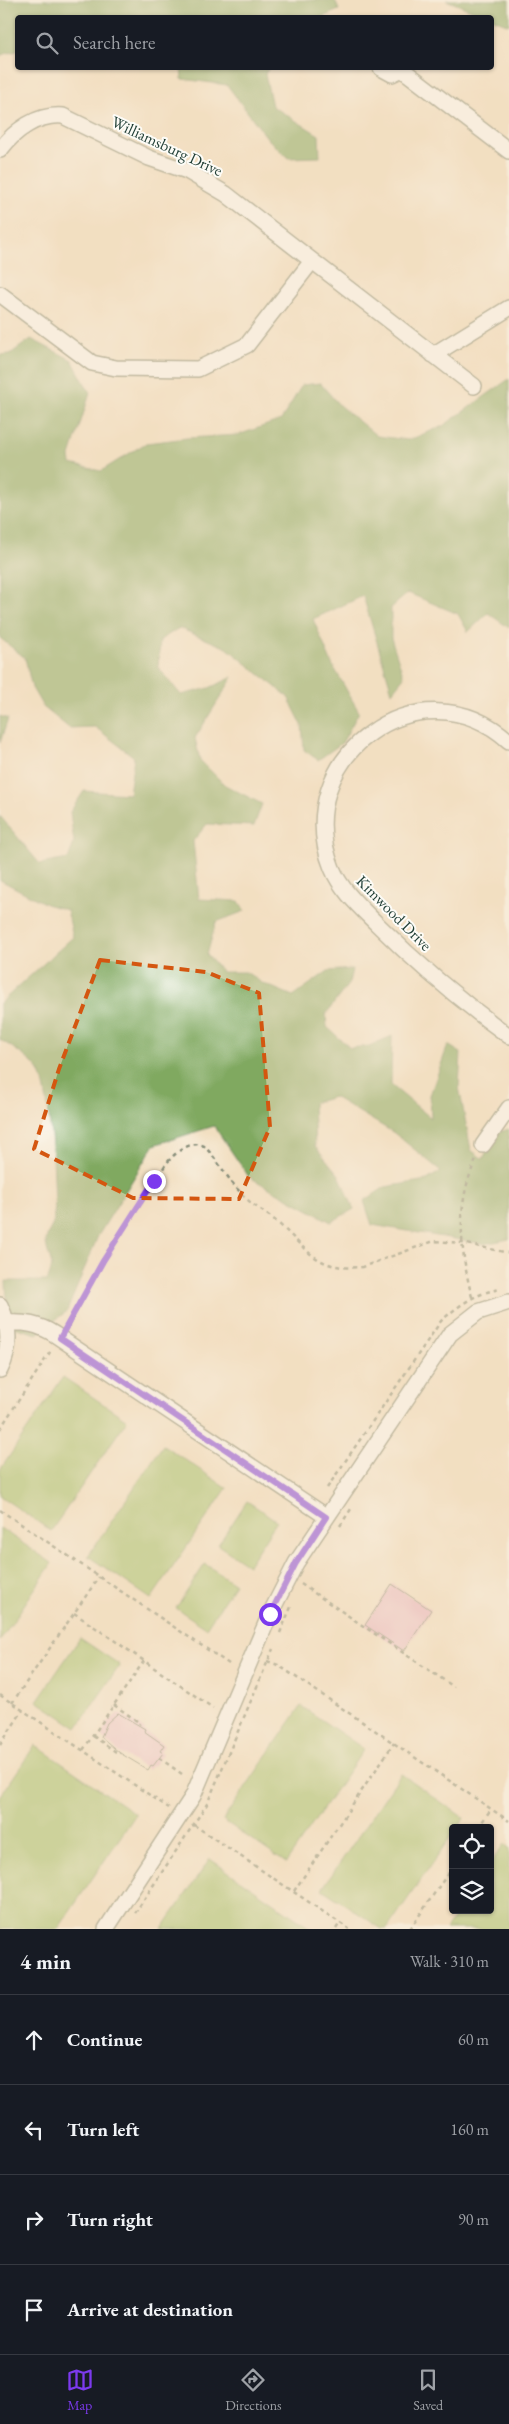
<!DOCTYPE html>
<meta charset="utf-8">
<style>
:root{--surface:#171b24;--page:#20242c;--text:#f1f3f6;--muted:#9ea1a6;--line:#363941;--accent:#7c3aed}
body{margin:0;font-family:"EB Garamond",serif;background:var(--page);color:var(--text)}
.controls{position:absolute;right:15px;bottom:15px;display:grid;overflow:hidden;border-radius:5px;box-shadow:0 1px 4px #0004}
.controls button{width:45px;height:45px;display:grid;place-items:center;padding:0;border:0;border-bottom:1px solid var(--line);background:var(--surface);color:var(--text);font:25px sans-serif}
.stop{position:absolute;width:15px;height:15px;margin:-11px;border:4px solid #7c3aed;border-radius:50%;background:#fff}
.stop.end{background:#7c3aed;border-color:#fff;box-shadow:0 1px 5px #0008}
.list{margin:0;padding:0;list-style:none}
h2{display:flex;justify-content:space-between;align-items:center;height:65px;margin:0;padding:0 20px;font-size:21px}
h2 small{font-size:16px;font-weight:400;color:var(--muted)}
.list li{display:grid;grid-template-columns:32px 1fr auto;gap:15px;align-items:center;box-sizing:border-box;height:90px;padding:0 20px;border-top:1px solid var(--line)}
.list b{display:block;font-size:19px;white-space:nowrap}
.list em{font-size:16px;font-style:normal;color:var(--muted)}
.icon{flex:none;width:28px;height:28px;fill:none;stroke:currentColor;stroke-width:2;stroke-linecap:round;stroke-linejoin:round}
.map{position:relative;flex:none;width:509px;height:1929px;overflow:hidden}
.search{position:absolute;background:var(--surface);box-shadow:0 1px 4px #0004;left:15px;right:15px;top:15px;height:55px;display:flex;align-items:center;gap:12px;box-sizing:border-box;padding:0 18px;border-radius:5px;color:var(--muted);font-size:19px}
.sheet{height:425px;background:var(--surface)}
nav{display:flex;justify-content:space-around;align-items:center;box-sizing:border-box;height:70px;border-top:1px solid var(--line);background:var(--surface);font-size:14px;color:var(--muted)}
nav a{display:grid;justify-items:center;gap:2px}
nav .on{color:var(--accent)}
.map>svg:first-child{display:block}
</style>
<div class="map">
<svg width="509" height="1929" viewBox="0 0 509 1929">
<rect width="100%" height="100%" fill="#fdfcf7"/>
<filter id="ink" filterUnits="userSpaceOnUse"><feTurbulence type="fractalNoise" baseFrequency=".02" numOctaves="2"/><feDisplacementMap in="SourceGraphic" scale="10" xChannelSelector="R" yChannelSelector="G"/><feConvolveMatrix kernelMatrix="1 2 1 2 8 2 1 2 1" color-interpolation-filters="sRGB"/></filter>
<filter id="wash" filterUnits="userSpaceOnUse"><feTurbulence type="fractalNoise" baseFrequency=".0096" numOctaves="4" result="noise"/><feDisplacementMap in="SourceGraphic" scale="20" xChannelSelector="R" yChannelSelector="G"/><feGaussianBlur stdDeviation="1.12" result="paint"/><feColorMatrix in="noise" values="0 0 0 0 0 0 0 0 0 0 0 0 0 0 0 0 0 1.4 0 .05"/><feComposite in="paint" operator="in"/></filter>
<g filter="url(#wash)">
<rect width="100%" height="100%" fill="#f2dfc1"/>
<path fill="#a0c36d" stroke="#608050" d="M 63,1377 L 127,1420 L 51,1531 L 0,1496 L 0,1470 Z
M 163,1445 L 227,1488 L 151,1599 L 88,1556 Z
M 247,1501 L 277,1521 L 248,1565 L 218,1545 Z
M 0,1528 L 52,1563 L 0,1641 Z
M 205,1564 L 235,1584 L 206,1628 L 176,1608 Z
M 80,1638 L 120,1665 L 77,1728 L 37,1701 Z
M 301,1706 L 364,1749 L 286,1863 L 223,1820 Z
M 35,1745 L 136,1814 L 58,1929 L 0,1929 L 0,1797 Z
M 401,1774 L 464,1818 L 457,1828 L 453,1828 L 453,1833 L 387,1929 L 382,1929 L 322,1889 Z
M 504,1844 L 509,1848 L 509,1929 L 446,1929 L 459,1910 L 490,1910 L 490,1864 Z
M 210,1859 L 310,1928 L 310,1929 L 162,1929 Z"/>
<path fill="#80a960" stroke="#50734a" d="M 0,0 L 335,0 L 339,10 L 320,18 L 18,18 L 17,51 L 1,55 L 0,58 Z
M 446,0 L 509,0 L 509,25 Z
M 181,68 L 269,68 L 265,74 L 272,106 L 319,135 L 320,157 L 288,158 L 268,139 L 227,85 L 182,79 Z
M 31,339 L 72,360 L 90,393 L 70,456 L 71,464 L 101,471 L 146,443 L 187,438 L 238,435 L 281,420 L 302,385 L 320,383 L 340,406 L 377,436 L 409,440 L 443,426 L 509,379 L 509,628 L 488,613 L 468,632 L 458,614 L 408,593 L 391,608 L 391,638 L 404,677 L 392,692 L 363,596 L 313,619 L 332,664 L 359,712 L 342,743 L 318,760 L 304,750 L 302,725 L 288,697 L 227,648 L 179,628 L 160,640 L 158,667 L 181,695 L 209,688 L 233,677 L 195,738 L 200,760 L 225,785 L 262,804 L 254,826 L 207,824 L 193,841 L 199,899 L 239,901 L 245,911 L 216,922 L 207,955 L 222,972 L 246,972 L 262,983 L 293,996 L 328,971 L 352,969 L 349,983 L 326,1014 L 327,1027 L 350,1048 L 369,1046 L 392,1036 L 391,1085 L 431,1118 L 430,1095 L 448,1045 L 461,1053 L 459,1087 L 471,1150 L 483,1159 L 495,1133 L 509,1129 L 509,1239 L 484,1244 L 372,1225 L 364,1201 L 385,1187 L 427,1180 L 441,1171 L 394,1133 L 334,1097 L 313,1103 L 315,1146 L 339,1175 L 354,1209 L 331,1222 L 249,1177 L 214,1126 L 154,1145 L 98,1236 L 67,1311 L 37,1334 L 14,1327 L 7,1306 L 6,1281 L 47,1281 C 57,1260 47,1260 46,1241 C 46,1235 51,1229 53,1223 C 58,1201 50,1089 39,1071 C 34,1062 10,1045 0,1040 L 0,1003 L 73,937 L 67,910 L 46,904 L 0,880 L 0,816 L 40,864 L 68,859 L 74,843 L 70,812 L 84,791 L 129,794 L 134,757 L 95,727 L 69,728 L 43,707 L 32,688 L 25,658 L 0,638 L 0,355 L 10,354 Z
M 0,716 L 8,719 L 0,743 Z"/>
<g id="blocks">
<path fill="#e8abc2" d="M 392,1584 L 431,1610 L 404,1651 L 365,1625 Z
M 118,1713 L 145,1729 L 144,1731 L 164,1745 L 160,1751 L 163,1753 L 153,1766 L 151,1765 L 148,1770 L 120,1753 L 101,1737 L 107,1723 Z"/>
</g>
</g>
<g filter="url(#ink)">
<use href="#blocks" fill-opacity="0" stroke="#888e7a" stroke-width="1"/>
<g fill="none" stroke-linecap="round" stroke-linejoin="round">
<g stroke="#888e7a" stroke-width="18">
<path id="street" d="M 381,68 L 392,74 L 404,68
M 403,70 L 509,151
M 0,150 C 15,130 37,114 63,116 L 149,158 L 187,171 L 226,194 L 474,386
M 0,294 L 92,363 L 116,368 L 198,369 L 247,345 L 312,261
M 433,355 L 509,308
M 509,741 C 420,661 288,758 332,868 C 341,890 360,907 377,924 C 418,965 462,1002 509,1036
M 483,1145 L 509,1108
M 0,1305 C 10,1326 11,1348 0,1370
M 7,1323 C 25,1322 38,1324 54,1334 L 327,1517
M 106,1929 L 193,1796 L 270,1614 L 296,1563 L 450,1334 L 478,1312 L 509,1302"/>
</g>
<path stroke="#888e7a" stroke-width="2.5" stroke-dasharray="4 4" stroke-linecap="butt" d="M 472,1297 C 460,1251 455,1202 477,1158
M 68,1326 L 103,1261 L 164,1167 C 172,1155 189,1139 204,1146 C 218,1160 228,1180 242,1194 C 252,1206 267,1213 278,1223 C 307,1249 316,1271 362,1267 L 434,1241 L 462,1243 L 509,1253
M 0,1429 L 52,1349
M 327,1488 L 441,1321 C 459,1305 476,1293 500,1289
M 0,1510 L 232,1666
M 340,1526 L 353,1506
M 301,1584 L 454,1687
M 74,1613 L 213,1708
M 280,1633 L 291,1607
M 267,1661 L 278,1665 L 509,1821
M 0,1695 L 169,1808
M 12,1703 L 99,1577
M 114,1705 L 140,1723 L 139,1724
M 93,1736 L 119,1754 L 120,1753
M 0,1745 L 23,1710
M 83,1750 L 144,1661
M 159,1758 L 185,1776
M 194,1825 L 349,1929
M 478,1828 L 491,1809
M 294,1891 L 394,1743
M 135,1913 L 207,1804 L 273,1649
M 336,1929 L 340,1923
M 410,1929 L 453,1866"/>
<use href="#street" stroke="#fff" stroke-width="15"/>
</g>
</g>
<g fill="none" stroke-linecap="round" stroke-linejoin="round" filter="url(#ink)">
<path stroke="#7c3aed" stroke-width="6" d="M 154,1181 L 103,1261 L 60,1338 L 326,1517 L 296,1563 L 270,1614"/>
</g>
<path d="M0 0H509V1929H0ZM 100,960 L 206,972 L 259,993 L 270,1127 L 239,1199 L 133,1198 L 34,1149 L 59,1069 Z" fill="#f2dfc1" fill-opacity=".55" fill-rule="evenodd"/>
<path fill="none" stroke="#d45610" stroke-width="4" stroke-dasharray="10 6" stroke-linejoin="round" d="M 100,960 L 206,972 L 259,993 L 270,1127 L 239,1199 L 133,1198 L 34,1149 L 59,1069 Z"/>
<g text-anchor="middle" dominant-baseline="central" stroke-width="4" stroke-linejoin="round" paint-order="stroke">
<g font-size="16" fill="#1f3d34" stroke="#fdfcf7">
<text transform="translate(167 146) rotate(25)">Williamsburg Drive</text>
<text transform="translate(394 913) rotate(45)">Kimwood Drive</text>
</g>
</g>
</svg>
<div class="controls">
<button><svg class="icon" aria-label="locate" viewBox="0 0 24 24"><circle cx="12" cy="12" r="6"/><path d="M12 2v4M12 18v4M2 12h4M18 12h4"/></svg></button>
<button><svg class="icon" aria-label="layers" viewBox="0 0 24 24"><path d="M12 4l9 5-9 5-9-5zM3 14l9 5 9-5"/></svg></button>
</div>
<div class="stop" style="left:270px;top:1614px"></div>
<div class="stop end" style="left:154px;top:1181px"></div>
<div class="search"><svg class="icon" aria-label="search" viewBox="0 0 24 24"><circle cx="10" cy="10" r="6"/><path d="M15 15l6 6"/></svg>Search here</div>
</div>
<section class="sheet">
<h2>4 min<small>Walk · 310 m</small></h2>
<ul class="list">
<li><svg class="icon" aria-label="ahead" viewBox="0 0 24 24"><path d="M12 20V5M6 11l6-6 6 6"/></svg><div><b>Continue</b></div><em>60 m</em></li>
<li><svg class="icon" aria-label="left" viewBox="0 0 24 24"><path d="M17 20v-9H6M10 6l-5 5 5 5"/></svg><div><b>Turn left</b></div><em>160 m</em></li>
<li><svg class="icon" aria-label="right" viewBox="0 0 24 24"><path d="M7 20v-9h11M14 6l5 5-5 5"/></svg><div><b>Turn right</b></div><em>90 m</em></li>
<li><svg class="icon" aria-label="arrive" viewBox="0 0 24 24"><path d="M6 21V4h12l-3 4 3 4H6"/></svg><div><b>Arrive at destination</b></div></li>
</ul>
</section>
<nav>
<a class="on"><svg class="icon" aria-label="map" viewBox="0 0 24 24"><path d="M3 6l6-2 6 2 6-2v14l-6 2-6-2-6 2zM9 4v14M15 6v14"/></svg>Map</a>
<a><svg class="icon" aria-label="directions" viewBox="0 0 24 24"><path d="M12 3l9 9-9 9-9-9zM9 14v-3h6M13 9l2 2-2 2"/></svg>Directions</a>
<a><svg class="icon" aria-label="saved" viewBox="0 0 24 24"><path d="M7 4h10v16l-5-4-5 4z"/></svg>Saved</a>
</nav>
